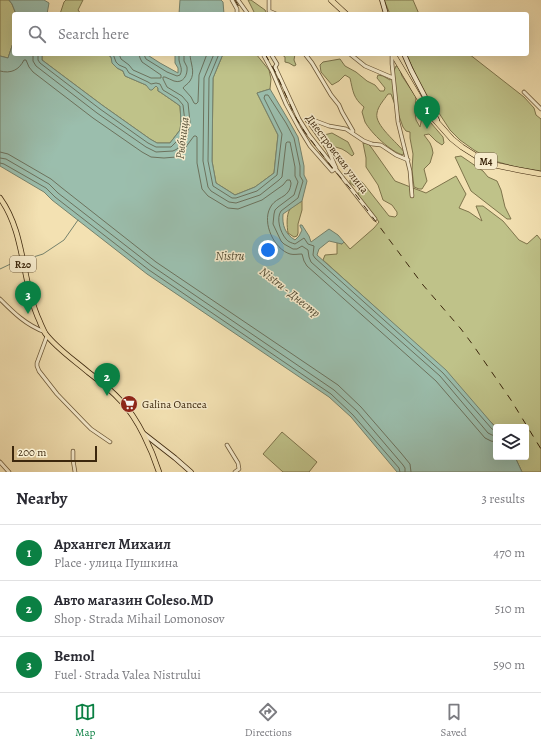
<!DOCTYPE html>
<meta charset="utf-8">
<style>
:root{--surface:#fff;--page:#f2f2f3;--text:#2b2b33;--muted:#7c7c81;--line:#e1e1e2;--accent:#0b8043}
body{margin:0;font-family:Alegreya,serif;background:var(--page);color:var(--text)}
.controls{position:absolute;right:12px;bottom:12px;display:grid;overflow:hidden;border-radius:4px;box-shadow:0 4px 16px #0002}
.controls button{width:36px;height:36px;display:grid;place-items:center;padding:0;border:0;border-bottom:1px solid var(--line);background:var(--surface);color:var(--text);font:20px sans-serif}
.scale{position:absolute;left:12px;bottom:10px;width:85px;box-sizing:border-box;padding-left:4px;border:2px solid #3c270d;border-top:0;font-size:11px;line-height:14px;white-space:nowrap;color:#3c270d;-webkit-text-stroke:3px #f7eccd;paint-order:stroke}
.you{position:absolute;left:268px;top:250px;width:14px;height:14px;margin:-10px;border:3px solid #fff;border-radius:50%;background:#1a73e8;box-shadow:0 0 0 6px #1a73e833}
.badge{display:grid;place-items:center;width:26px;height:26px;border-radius:50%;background:var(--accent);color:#fff;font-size:13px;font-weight:700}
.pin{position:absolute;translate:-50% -33px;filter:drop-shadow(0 1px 2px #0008)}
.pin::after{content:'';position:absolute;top:21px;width:14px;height:12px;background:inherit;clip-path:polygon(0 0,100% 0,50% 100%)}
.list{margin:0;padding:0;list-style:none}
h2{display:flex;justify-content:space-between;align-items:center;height:52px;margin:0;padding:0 16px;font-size:17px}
h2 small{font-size:13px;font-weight:400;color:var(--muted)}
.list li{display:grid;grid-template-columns:26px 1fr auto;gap:12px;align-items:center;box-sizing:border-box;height:56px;padding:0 16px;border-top:1px solid var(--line)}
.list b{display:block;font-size:15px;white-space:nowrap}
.list p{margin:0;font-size:13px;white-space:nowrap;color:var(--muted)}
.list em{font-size:13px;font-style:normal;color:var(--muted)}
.icon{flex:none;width:22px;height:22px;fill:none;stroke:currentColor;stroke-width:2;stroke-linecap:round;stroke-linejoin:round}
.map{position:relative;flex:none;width:541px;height:472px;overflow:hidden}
.search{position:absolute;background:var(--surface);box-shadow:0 4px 16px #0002;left:12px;right:12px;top:12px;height:44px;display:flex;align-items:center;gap:10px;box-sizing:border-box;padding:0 14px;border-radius:4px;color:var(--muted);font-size:15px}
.sheet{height:220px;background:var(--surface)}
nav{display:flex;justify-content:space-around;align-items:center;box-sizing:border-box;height:56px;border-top:1px solid var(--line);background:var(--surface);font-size:11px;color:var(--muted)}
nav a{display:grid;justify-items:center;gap:2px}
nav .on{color:var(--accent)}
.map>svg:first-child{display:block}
</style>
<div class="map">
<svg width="541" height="472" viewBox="0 0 541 472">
<rect width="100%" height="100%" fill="#f3e1b2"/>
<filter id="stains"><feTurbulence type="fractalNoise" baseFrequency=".005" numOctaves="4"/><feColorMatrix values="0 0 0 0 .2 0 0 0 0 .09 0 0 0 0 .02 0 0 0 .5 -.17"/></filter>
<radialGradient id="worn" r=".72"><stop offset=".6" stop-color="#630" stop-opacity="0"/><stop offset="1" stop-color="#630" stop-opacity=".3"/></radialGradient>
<path fill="#bfc289" stroke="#7e744b" d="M 0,0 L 9,0 L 12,4 L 16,14 L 14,14 L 14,40 L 8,58 L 0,56 Z
M 66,0 L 83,0 L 78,10 L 81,14 L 60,14 L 64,2 Z
M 248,0 L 251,0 L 265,10 L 267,14 L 255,14 Z
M 384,0 L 413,0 L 419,14 L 390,14 Z
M 42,54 L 107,54 L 111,57 L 117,68 L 123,71 L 125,76 L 146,85 L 152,90 L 156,86 L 158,88 L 158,91 L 160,92 L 176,103 L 180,106 L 181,122 L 180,130 L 170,143 L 157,143 L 150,139 L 102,105 L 42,60 Z
M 223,54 L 256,54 L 269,70 L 271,79 L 270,89 L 257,93 L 278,135 L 274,173 L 255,187 L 235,195 L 216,183 L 212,161 L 213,78 Z
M 281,54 L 295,54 L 294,60 L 296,65 L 294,66 L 289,63 L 285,62 L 285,57 Z
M 406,54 L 469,54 L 524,97 L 534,108 L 536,115 L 541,119 L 541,171 L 516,167 L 491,160 L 474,150 L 460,140 L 450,130 L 437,110 L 426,97 Z
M 340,59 L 345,66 L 356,72 L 367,81 L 375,85 L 380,91 L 384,91 L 385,88 L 377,78 L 378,75 L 383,76 L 390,80 L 396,66 L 399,67 L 402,76 L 416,97 L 415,112 L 416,120 L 420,127 L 422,117 L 425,116 L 443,137 L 444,143 L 442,145 L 436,141 L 429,134 L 424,135 L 430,143 L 432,148 L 433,153 L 430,163 L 424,169 L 427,181 L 422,189 L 419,189 L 414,187 L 412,170 L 413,154 L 410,138 L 410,132 L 406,131 L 403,127 L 391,94 L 388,94 C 384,100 378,106 377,113 C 374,125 398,143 404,152 L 403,155 C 391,152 371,133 365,122 C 364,119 363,115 362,112 L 364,107 C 353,98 353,91 350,78 L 345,75 L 339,81 L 332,85 L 321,72 L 320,65 L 323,62 Z
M 332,133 L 348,142 L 354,154 L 352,156 L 347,152 L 342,149 L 329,145 L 327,143 L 323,137 L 324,135 Z
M 363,143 L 368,144 L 371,147 L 395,181 L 426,193 L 456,176 L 466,194 L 459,208 L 469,212 L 482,221 L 476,206 L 483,206 L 503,221 L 519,240 L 527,244 L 537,235 L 541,240 L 541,472 L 522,472 L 515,457 L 526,457 L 526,427 L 496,427 L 496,428 L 494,425 L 385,316 L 323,260 L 325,255 L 337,254 L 337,242 L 342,244 L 344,242 L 350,249 L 374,228 L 379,222 L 359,196 L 358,193 L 359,189 L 350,183 L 350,180 L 355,177 L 363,183 L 389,216 L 395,217 L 397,215 L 397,212 L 392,205 L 383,200 L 378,185 L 366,167 L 366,158 Z
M 461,156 L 483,171 L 488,177 L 497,181 L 501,190 L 505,207 L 511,219 L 507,219 L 471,191 L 455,157 Z
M 302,201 L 302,210 L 298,224 L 298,233 L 297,236 L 294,237 L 288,233 C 287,227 286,215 290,209 C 293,206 299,203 302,201 Z
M 282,432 L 317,462 L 309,472 L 283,472 L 263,454 Z"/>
<path fill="#9bbead" stroke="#75826d" d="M 9,0 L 44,0 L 49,3 L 47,14 L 16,14 L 12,4 Z
M 180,0 L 221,0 L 223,2 L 224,14 L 179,14 Z
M 14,40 L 14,54 L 42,54 L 42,60 L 102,105 L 150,139 L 157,143 L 170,143 L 180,130 L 181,122 L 180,106 L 176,103 L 160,92 L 158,91 L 158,88 L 156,86 L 152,90 L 150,90 L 146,85 L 125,76 L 123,71 L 117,68 L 112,63 L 111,57 L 107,54 L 146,54 L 160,63 L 178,73 L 178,68 L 175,63 L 175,54 L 223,54 L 213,78 L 212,161 L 216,183 L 235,195 L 255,187 L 274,173 L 278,135 L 257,93 L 270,89 L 289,121 L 298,137 L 304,166 L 304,175 L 307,181 L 302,201 L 283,214 C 282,225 285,234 295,240 L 299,236 L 302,230 L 300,226 L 300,225 L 302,225 L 309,236 L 311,242 L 329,229 L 338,235 L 344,242 L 342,244 L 329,241 L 319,249 L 317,255 L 446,370 L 496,428 L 496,457 L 515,457 L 522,472 L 397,472 L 351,417 L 329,397 L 147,274 L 52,200 L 44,192 L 0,166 L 0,56 L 8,58 Z"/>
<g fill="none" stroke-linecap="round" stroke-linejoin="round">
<path stroke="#6c725d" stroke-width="1" d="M 33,54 L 33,61 L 36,66 L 97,113 L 146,147 L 156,152 L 173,151 L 177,149 L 182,143 L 188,132 L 190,122 L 188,103 L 182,96 L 167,87 L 163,79 L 163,77 L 165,77 C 168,78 171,80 174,81 C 183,84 188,75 187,67 C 186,65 185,63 184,61 C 184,59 184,56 184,54
M 38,54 L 38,60 L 40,63 L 100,109 L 148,143 L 156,147 L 171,147 L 178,140 L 184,131 L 185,122 L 183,105 L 178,99 L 163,90 L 160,84 L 156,83 L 151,84 L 148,82 L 129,73 L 126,68 L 119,65 L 116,62 L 113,54
M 119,54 L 121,59 L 129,65 L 133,70 L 151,78 L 161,78 L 161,75 L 142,62 L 140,58 L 139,54
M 144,54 L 145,57 L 146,59 L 167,72 L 177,76 L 180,75 C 183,69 180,66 179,60 C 179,58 179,56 179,54
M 190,54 C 190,63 196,72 190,81 C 188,84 184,86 183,88 L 191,97 L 194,103 L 196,104 L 198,102 L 199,75 L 207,54
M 214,54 L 204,78 L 203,161 L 208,187 L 211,191 L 229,202 L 236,203 L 260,195 L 279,180 L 282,177 L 286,143 L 287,142 L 290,142 L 295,167 L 295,176 L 298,182 L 294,195 L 278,207 L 275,210 L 274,214 L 273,224 L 281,241 L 284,244 L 293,249 L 297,249 L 302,246 L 308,250 L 309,257 L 311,262 L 440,376 L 488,433 L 492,435 L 496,436
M 219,54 L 209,78 L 208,161 L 213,186 L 232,198 L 236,198 L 257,191 L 277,175 L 282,134 L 264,98 L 265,95 L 268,95 L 286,123 L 294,138 L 300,166 L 300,176 L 303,181 L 298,198 L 281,211 C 276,218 280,232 286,239 C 288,242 292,243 295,244 L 304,238 L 308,244 L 314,246 L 313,255 L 315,258 L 443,373 L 492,429 L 496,431
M 0,71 C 11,74 19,70 24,60 L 26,60 L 29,67 L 33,72 L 93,118 L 142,152 L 151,157 L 164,158 L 176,157 L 182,152 L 194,136 L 196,136 L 197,137 L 197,163 L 202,189 L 208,196 L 228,208 L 238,209 L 262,200 L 283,185 L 287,180 L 290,180 L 291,183 C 291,185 290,190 288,192 C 284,198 274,199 270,208 C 262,223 274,249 290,254 C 294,255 298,254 302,254 L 304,261 L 307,266 L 436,381 L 485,438 L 491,441 L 496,442
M 0,152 L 8,154 L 51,179 L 62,188 L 156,262 L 338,385 L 361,407 L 401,453 L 410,464 L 411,472
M 0,158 L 6,159 L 49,184 L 58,193 L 152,266 L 334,390 L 357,411 L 403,465 L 405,468 L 405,472
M 0,163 L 4,164 L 46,188 L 55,197 L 149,270 L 331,394 L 353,415 L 399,468 L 400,472"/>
<path stroke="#75826d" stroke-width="1" d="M 27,259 L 43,254 L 64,240 L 78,220
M 0,269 L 19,260"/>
<g stroke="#6a5636" stroke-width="4.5">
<path id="street" d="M 232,0 L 237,9 L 237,12 L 238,14
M 238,0 L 248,14
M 269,0 L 269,11 L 276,14
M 263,54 L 272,71 L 286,104 L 299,128 L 310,146 L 332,171 L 336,168 C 333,162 331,155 327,148 C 321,139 314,129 307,120 L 313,120 L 329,126 L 346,129 L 364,141 L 372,144 L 381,145 L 396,155 L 408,160
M 271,54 L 277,64 L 275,67 L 299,119 L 309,135 L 375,219
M 305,54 L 312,63 L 331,95 L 339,105 L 342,112 L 353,131 L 352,133
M 350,54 L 365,66 L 393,78
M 392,54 L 392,64 L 398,122 L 410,171 L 412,196
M 524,92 L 541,109
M 0,299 C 14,313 26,325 45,332
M 47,336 L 37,363 L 37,366 L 39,371 L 57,394 L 85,423 L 91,429 L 110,442
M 227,445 L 238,463 L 239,469 L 235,472
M 73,451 L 73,460 L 75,472
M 0,462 L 9,472"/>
</g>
<g stroke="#3c270d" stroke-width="5.5">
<path id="secondary" d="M 382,0 L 386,14
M 404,54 L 411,70 L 437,120
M 143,433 L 175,458 L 191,472"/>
</g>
<g stroke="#3c270d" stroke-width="6">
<path id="primary" d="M 0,198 C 26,234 21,282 40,322 C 41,325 43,329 45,333 C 56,348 74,360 88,372 C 100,381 112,391 122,402 C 138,419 152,450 159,472"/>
</g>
<g stroke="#3c270d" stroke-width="6">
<path id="highway" d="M 331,0 L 346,14
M 393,54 L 427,111 L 452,139 L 462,147 L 481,159 L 495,165 L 519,170 L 541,174"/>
</g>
<use href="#street" stroke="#f7eccd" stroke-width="3"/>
<use href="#secondary" stroke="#f7eccd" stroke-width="4"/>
<use href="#primary" stroke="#f3e1b2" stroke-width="4.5"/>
<use href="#highway" stroke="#f3e1b2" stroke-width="5"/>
<path stroke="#3c270d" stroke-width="1" stroke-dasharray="7 7" stroke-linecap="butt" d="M 235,0 L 243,14
M 265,54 L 276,73 L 295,116 L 304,131 L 334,170 L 356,195 L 423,285 L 461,329 L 473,345 L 511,400 L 541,449"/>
</g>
<defs>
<g id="supermarket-disc" transform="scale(0.9)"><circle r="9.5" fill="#8f2418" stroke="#f7eccd"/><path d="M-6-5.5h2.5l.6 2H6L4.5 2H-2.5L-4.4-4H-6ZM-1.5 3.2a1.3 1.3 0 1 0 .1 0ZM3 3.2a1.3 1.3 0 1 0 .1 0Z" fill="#fff"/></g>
</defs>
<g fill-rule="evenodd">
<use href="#supermarket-disc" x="129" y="404"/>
</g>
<g text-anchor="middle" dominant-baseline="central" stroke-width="3" stroke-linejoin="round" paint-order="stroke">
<g fill="#f7eccd" stroke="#746247" stroke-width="1">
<rect x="475" y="153" width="22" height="16" rx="3"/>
<rect x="10" y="256" width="26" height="16" rx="3"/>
</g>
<g font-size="10" font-weight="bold" fill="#3c270d">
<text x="486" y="161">M4</text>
<text x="23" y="264">R20</text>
</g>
<g font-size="11" fill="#3c270d" stroke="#f7eccd">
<text transform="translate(337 154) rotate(53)">Днестровская улица</text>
</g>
<g font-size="11" fill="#3c270d" stroke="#f7eccd" text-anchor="start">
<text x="142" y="404">Galina Oancea</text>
</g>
<g font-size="12" font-style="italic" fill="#544d35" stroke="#f7eccd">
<text transform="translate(182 138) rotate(-83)">Рыбница</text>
<text x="230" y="256">Nistru</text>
<text transform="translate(290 292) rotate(38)">Nistru - Днестр</text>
</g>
</g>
<rect width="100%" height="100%" filter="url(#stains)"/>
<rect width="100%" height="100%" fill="url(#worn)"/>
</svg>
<div class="controls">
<button><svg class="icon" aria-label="layers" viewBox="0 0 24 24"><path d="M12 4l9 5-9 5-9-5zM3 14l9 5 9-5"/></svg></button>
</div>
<div class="scale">200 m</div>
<div class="you"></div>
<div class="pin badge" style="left:427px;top:129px">1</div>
<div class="pin badge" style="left:107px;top:396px">2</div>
<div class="pin badge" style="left:28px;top:314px">3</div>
<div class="search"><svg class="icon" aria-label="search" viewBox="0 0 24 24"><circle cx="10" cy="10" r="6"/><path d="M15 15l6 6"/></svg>Search here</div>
</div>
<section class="sheet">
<h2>Nearby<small>3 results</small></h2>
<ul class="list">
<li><span class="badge">1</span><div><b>Архангел Михаил</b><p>Place · улица Пушкина</p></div><em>470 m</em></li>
<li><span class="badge">2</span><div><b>Авто магазин Coleso.MD</b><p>Shop · Strada Mihail Lomonosov</p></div><em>510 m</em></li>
<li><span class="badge">3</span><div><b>Bemol</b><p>Fuel · Strada Valea Nistrului</p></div><em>590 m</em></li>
</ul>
</section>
<nav>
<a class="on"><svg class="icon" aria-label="map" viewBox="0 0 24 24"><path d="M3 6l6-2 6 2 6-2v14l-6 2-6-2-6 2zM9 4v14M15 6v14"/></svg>Map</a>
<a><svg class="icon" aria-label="directions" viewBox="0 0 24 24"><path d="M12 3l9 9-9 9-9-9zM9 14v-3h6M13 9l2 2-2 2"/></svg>Directions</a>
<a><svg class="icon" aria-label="saved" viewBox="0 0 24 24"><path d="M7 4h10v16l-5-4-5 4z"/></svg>Saved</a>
</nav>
